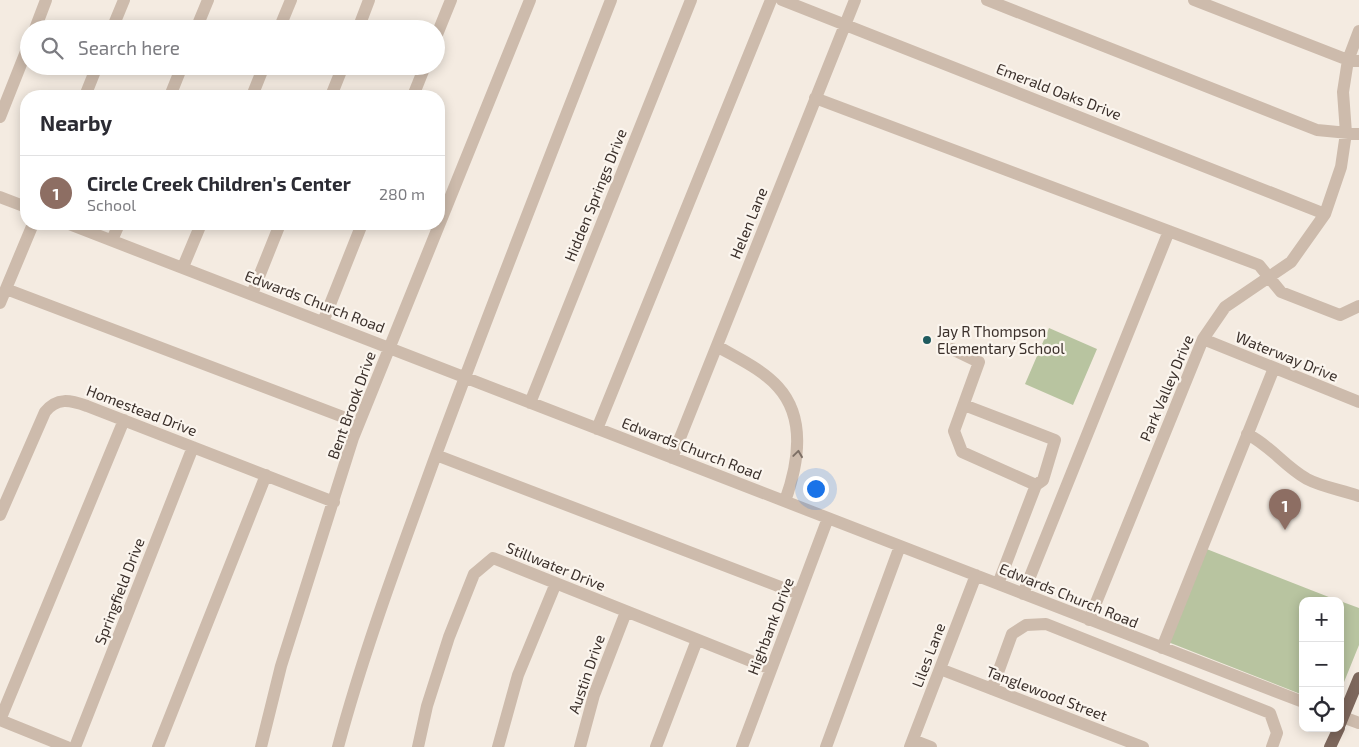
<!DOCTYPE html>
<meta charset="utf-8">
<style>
:root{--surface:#fff;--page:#f2f2f3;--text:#2b2b33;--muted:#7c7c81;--line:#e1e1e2;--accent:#ea580c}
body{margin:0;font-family:"Exo 2",sans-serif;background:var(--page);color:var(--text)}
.controls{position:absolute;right:15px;bottom:15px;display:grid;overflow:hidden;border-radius:10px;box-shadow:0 2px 12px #0003}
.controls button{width:45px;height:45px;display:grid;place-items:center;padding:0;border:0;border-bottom:1px solid var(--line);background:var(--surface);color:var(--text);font:25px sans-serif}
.you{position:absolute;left:815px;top:488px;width:18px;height:18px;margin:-12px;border:4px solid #fff;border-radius:50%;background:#1a73e8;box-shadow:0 0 0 8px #1a73e833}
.badge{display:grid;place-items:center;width:32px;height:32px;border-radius:50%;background:var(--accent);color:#fff;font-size:16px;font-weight:700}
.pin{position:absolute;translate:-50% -41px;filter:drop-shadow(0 1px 2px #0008)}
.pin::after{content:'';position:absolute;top:26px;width:18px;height:15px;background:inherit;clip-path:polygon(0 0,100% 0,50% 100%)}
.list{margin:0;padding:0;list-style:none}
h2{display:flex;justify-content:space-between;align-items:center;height:65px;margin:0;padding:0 20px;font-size:21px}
h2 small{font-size:16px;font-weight:400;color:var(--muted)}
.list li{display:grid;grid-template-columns:32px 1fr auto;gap:15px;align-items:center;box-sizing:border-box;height:75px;padding:0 20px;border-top:1px solid var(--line)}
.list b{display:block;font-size:19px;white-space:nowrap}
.list p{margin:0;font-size:16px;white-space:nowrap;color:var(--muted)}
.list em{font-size:16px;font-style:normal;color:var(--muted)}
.icon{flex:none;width:28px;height:28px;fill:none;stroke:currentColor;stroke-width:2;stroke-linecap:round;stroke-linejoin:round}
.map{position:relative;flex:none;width:1359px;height:747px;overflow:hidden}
.search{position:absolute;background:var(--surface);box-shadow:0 2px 12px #0003;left:20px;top:20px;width:425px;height:55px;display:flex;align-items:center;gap:12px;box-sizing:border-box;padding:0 18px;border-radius:28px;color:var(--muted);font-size:19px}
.panel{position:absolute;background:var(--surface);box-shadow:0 2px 12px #0003;left:20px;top:90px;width:425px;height:140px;border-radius:20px}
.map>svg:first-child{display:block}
</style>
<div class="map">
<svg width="1359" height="747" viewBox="0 0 1359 747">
<rect width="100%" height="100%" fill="#f4ebe1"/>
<path fill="#b8c4a0" d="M 1049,328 L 1097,349 L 1073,405 L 1025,384 Z
M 1204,548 L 1339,601 L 1303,601 L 1303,695 L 1168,642 Z
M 1340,601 L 1359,608 L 1359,645 L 1340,692 Z"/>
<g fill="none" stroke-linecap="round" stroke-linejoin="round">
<path stroke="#cdbbac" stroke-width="12" d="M 782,0 L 1325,214
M 987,0 L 1317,130 L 1359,134
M 1194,0 L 1348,60 L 1359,61
M 35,29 L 46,0
M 112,29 L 124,0
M 196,29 L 208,0
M 279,29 L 291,0
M 358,29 L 369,0
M 436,37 L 451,0
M 85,96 L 97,66
M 170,96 L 182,66
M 252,96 L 264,66
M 331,96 L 343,66
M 413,96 L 425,66
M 815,98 L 1259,265 L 1281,292 L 1340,315 L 1359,306
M 0,117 L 29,44
M 0,197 L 26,207
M 69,224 L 1303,702
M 112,240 L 119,224
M 183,267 L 201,224
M 6,289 L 359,423
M 252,294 L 280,224
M 0,303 L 33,224
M 323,322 L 362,224
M 1203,339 L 1359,402
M 717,346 C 737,358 762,369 778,387 C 807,419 798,465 785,501
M 952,349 L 979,362 L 954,431 L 962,452 L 1036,485 L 998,584
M 530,403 L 691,0
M 964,405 L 1055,440 L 1043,480 L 1036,485
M 597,429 L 771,0
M 1247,434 C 1270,445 1284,466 1307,479 C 1322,487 1342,490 1359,496
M 436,455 L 799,594
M 672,458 L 855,0
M 0,515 L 45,412 C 57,397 70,400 87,406 L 334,502
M 1023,594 L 1169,231
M 1089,620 L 1203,339 L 1225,307 L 1291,262 L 1325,214 L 1341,167 L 1346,133 L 1343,92 L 1348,60 L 1359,31
M 1162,648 L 1274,368
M 940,669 L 1143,747
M 992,689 L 1012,634 L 1026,625 L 1046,624 L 1270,713 L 1277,733 L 1272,747
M 1340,716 L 1359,723
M 0,720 L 124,420
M 0,720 L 67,747
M 913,740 L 931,747
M 75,747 L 193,447
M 158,747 L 266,475
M 261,747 L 281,666 L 353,438 L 530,0
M 338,747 C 364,650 399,557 433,463 C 490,308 551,154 611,0
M 418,747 L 427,706 L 449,637 L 474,574 L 493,558 L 771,669
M 498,747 L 518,675 L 556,583
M 580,747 L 594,695 L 626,612
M 656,747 L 697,640
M 742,747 L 828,518
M 826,747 L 900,546
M 910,747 L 976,575"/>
<path stroke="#7d675c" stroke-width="12" d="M 1340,724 L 1359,678
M 1330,747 L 1339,728"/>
</g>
<defs><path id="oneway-chevron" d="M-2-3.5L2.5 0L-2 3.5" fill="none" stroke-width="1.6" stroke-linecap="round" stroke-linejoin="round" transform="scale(1.25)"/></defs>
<use stroke="#7d6f65" href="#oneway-chevron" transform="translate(798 454) rotate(-82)"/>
<circle fill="#1f5a5e" stroke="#fbf5ee" stroke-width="2" cx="927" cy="340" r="5"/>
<g text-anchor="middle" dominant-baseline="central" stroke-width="4.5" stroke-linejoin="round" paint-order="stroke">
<g font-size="15" fill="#3b302b" stroke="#fbf5ee">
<text transform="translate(1059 91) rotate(21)">Emerald Oaks Drive</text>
<text transform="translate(595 195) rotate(-68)">Hidden Springs Drive</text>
<text transform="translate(748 223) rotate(-68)">Helen Lane</text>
<text transform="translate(315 301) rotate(21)">Edwards Church Road</text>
<text transform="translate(1287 356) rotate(22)">Waterway Drive</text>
<text transform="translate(1166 388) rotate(-67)">Park Valley Drive</text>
<text transform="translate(351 405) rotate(-70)">Bent Brook Drive</text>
<text transform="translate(142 410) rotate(21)">Homestead Drive</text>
<text transform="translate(692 448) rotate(21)">Edwards Church Road</text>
<text transform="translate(556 566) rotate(22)">Stillwater Drive</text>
<text transform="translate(119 591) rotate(-69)">Springfield Drive</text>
<text transform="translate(1069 595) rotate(22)">Edwards Church Road</text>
<text transform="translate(770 626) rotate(-69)">Highbank Drive</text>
<text transform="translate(928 655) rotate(-69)">Liles Lane</text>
<text transform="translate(586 674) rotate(-71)">Austin Drive</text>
<text transform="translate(1047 693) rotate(21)">Tanglewood Street</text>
</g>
<g font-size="15" fill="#3b302b" stroke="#fbf5ee" text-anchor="start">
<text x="937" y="331">Jay R Thompson<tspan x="937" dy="17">Elementary School</tspan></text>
</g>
</g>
</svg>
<div class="controls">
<button>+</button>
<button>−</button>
<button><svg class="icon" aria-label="locate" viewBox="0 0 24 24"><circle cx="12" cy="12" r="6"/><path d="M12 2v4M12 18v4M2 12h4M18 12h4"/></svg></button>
</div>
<div class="you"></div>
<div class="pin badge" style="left:1285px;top:530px;background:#8d6e63">1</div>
<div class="search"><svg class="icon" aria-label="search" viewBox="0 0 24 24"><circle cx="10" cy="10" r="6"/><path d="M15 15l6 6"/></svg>Search here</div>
<section class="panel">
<h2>Nearby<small></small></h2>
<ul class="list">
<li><span class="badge" style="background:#8d6e63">1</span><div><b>Circle Creek Children's Center</b><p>School</p></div><em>280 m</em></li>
</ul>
</section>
</div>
